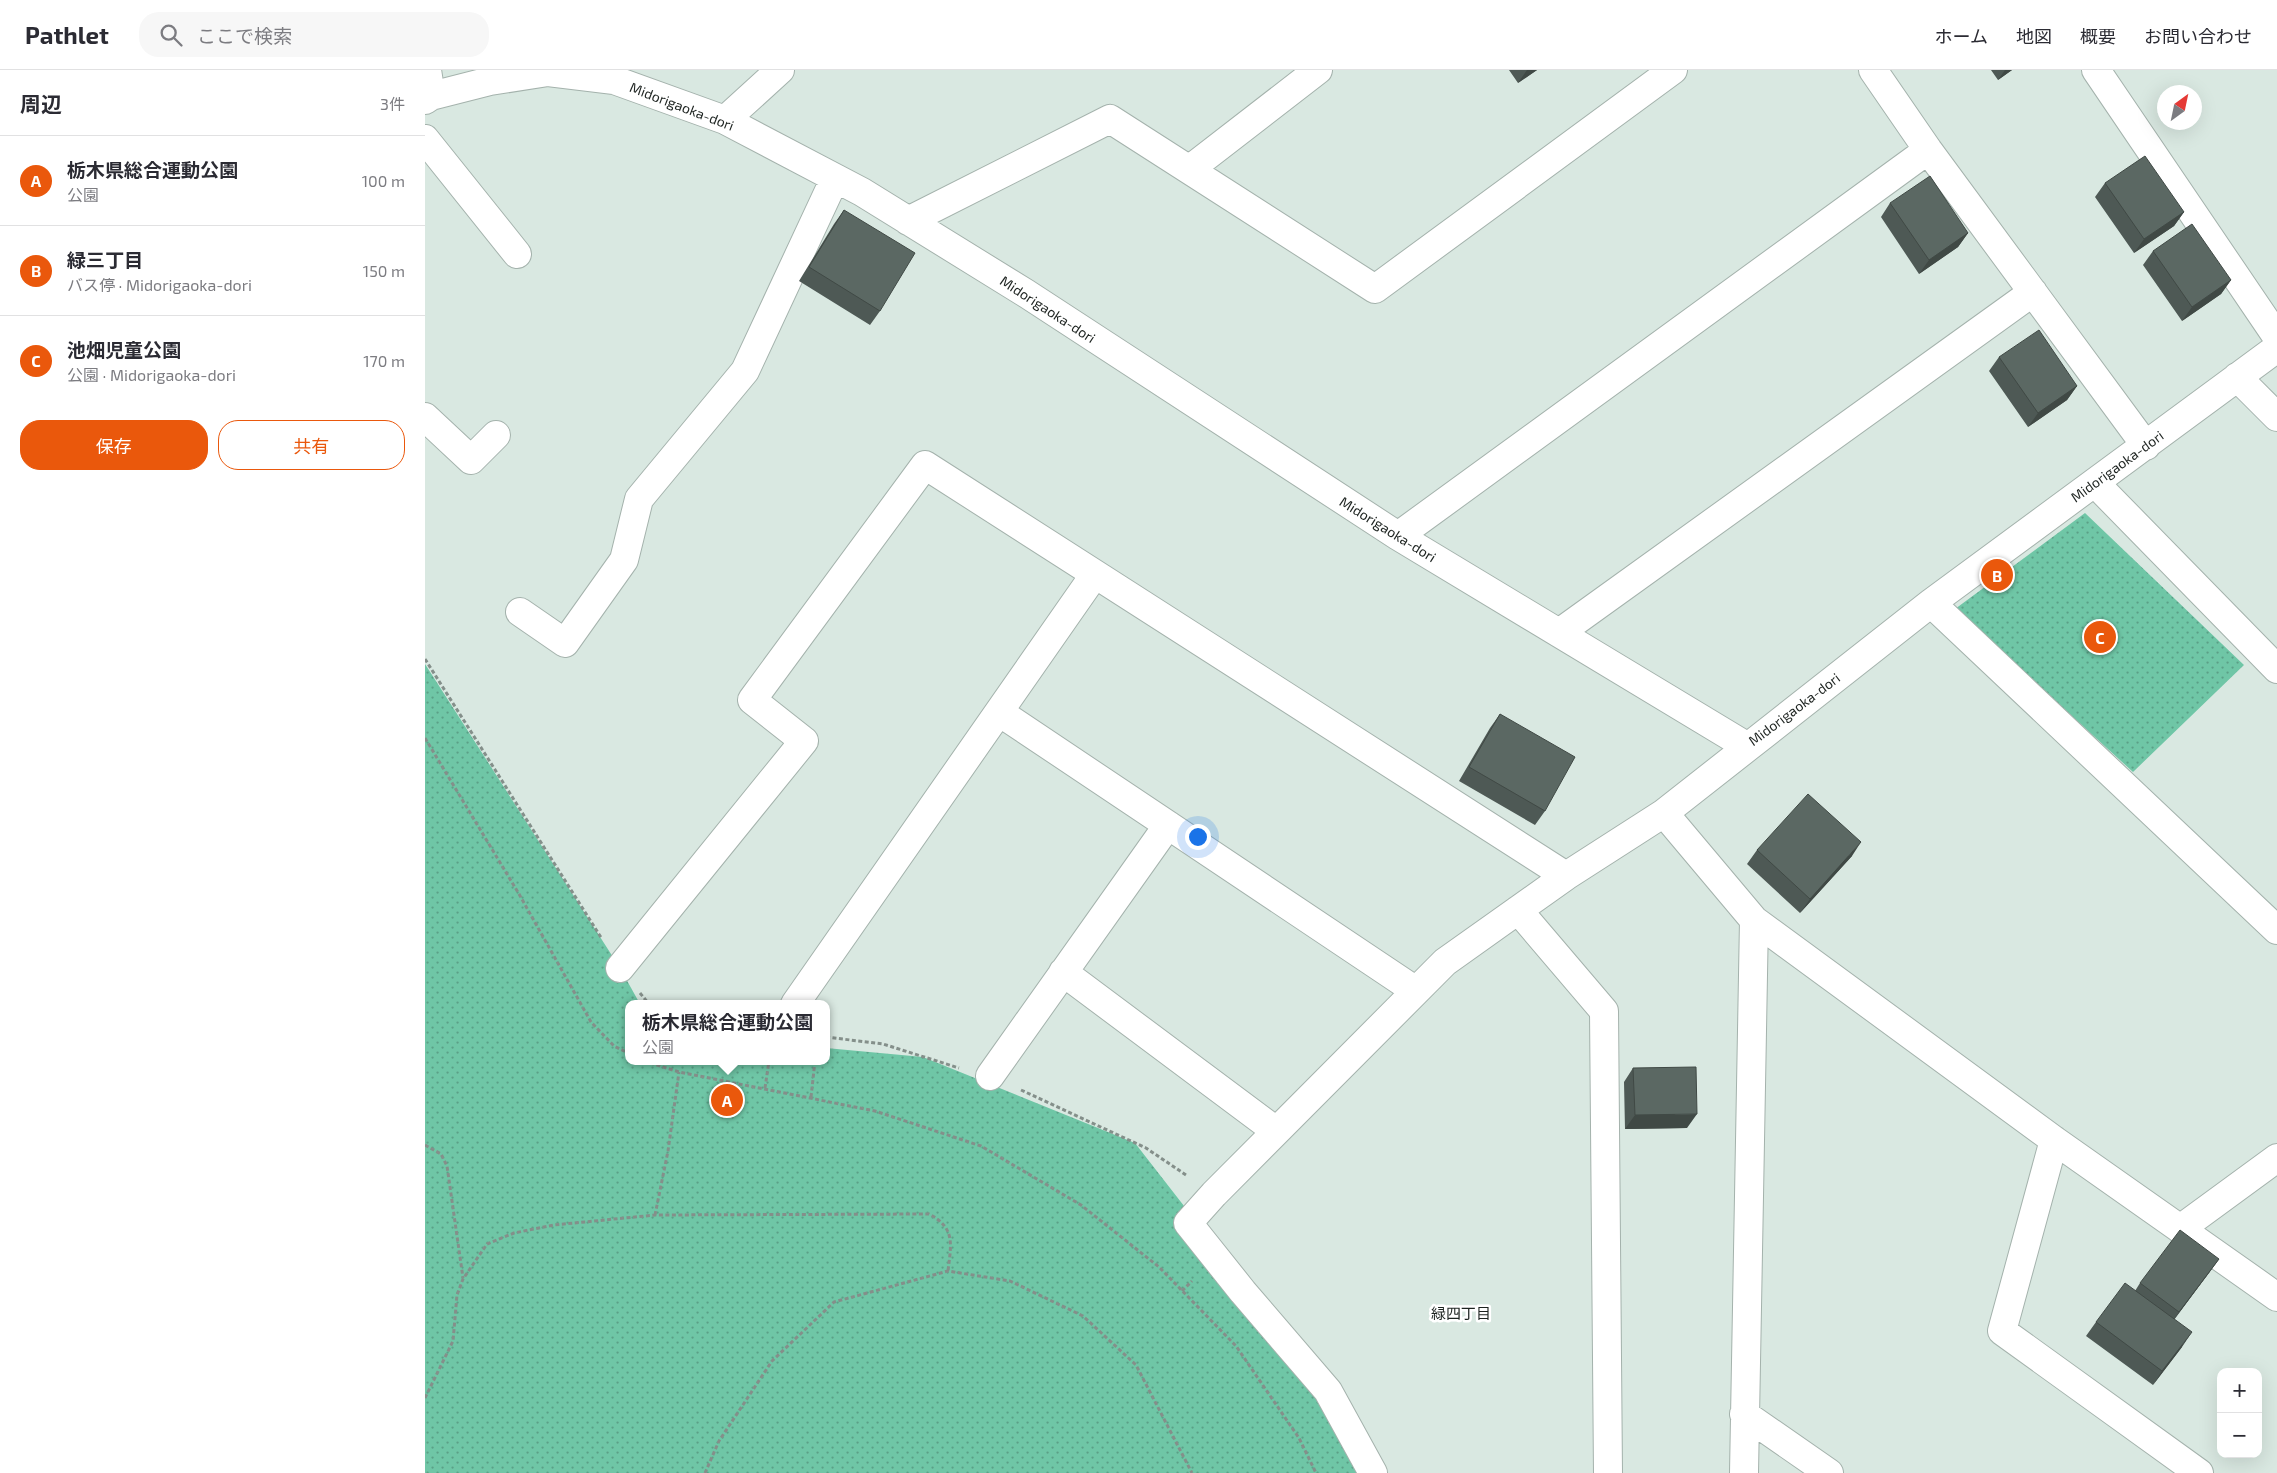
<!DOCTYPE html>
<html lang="ja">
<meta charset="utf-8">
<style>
:root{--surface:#fff;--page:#f7f7f7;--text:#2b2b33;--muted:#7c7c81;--line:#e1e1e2;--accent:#ea580c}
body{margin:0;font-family:"Exo 2","Noto Sans JP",sans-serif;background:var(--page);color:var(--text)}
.controls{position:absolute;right:15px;bottom:15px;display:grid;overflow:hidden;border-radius:10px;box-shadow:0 5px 20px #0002}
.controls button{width:45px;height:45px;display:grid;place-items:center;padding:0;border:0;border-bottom:1px solid var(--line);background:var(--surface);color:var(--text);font:25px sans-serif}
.compass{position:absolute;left:1732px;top:15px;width:45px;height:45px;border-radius:50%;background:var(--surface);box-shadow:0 5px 20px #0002;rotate:33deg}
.you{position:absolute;left:772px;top:766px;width:18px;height:18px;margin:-12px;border:4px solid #fff;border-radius:50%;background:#1a73e8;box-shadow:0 0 0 8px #1a73e833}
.badge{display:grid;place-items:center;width:32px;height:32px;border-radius:50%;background:var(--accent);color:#fff;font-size:16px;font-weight:700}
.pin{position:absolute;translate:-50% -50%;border:2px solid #fff;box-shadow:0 1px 5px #0006}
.popup{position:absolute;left:200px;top:930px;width:205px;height:65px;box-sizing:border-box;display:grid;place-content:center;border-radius:10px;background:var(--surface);filter:drop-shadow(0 1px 4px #0005);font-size:16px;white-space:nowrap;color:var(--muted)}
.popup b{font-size:19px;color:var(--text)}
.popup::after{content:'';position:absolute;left:50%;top:100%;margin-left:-10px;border:10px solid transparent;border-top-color:var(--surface)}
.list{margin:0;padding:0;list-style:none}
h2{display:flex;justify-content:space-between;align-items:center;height:65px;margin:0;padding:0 20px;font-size:21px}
h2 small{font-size:16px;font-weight:400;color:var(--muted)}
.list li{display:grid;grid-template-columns:32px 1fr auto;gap:15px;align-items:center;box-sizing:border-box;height:90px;padding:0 20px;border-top:1px solid var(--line)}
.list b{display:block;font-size:19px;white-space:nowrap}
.list p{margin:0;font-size:16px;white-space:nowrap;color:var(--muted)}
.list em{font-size:16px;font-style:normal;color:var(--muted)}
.actions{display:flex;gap:10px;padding:15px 20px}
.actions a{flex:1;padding:11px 0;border:1px solid var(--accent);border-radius:20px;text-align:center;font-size:18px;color:var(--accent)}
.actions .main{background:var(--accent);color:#fff}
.icon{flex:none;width:28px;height:28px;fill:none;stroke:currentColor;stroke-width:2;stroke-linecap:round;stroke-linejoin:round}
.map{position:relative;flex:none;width:1852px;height:1403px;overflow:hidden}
header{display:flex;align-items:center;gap:30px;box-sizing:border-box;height:70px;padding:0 25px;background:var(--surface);border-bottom:1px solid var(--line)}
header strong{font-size:24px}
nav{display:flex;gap:28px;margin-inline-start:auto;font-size:18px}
.search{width:350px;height:45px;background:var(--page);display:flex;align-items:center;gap:12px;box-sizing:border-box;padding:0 18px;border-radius:20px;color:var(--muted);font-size:19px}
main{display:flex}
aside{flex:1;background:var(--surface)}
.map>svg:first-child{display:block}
</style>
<header>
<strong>Pathlet</strong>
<div class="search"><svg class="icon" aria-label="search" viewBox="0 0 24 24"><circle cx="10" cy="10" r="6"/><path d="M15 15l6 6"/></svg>ここで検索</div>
<nav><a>ホーム</a><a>地図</a><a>概要</a><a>お問い合わせ</a></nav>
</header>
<main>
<aside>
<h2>周辺<small>3件</small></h2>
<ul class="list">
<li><span class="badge">A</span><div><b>栃木県総合運動公園</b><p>公園</p></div><em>100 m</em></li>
<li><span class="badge">B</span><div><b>緑三丁目</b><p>バス停 · Midorigaoka-dori</p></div><em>150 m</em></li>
<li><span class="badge">C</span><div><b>池畑児童公園</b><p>公園 · Midorigaoka-dori</p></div><em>170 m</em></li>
</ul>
<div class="actions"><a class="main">保存</a><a>共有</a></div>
</aside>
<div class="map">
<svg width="1852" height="1403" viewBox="0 0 1852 1403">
<defs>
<pattern id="park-dots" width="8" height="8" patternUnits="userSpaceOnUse" patternTransform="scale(1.25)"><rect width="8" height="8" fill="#6fc6a6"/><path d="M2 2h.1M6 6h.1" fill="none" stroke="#5ba087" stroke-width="1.8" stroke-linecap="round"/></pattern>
</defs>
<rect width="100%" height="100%" fill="#d9e8e1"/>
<path fill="url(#park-dots)" d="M 1660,443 L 1819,595 L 1708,702 L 1530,539 Z
M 0,594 L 195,898 L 215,934 L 203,934 L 203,991 L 401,991 L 401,978 L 498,987 L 710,1073 L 903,1321 L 935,1403 L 0,1403 Z"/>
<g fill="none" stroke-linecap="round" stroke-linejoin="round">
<g stroke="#a4b2ac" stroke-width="30">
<path id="minor" d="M 2,0 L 6,26
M 1448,0 L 1503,80 L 1721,376
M 1671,0 L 1852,267
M 0,30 L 6,26 L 65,11 L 123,2 L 189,10 L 300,50 L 437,122 L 602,224 L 973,466 L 1323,677 L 1506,533 L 1852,278
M 300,50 L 355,0
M 0,69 L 92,184
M 765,99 L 893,0
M 483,151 L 685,49 L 950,219 L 1248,0
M 1812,307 L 1852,347
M 0,347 L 46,390 L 71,365
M 1670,413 L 1852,599
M 973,466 L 1503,80
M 1506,533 L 1852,860
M 95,542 L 140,573 L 199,490 L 214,429 L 320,301 L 410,108
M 1134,563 L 1608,222
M 574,642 L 991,921
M 1323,677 L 1239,743 L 1329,850 L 1629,1070 L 1852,1227
M 1093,840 L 1179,941 L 1183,1403
M 195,898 L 379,671 L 327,630 L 500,395 L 1141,806
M 638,902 L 851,1061
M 370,934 L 670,504
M 565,1006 L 743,755
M 1629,1070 L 1577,1261 L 1774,1403
M 1755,1159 L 1852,1088
M 1319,1344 L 1404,1403
M 948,1403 L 903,1321 L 818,1222 L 763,1153 L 789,1124 L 1020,892 L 1141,806 L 1239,743
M 1319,1403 L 1329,850"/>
</g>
<path stroke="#848f8a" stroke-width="3" stroke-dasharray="4 2.5" stroke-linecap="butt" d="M 0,589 L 177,869
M 0,668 L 94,824 L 166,952 L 189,976 L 203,983
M 215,923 L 224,934
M 401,967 L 458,974 L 534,998
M 219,991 L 254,1002 L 450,1041 L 556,1076 L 656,1135 L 734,1197 L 811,1276 L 874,1368 L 891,1403
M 340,1018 L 344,991
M 596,1020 L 721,1078 L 761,1105
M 386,1027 L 390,991
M 0,1075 L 16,1084 L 22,1096 L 38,1208
M 230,1145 L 243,1081 L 254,1002
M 757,1221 L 767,1211
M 0,1328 L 28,1271 L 32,1225 L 38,1209 L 62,1174 L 89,1163 L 129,1155 L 230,1145 L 504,1144 C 531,1158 526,1175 523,1201
M 280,1403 L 294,1371 L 347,1291 L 409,1232 L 523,1201 L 585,1211 L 658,1246 L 711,1295 L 767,1403"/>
<use href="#minor" stroke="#fff" stroke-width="28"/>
</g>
<path fill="#4e5955" d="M 1084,0 L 1112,0 L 1093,13 Z
M 1566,0 L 1587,0 L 1573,10 Z
M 1680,113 L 1759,142 L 1749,156 L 1709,183 L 1670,127 Z
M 1465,133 L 1543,163 L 1533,177 L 1494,204 L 1456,147 Z
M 419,140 L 455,241 L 445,255 L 374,211 L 409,154 Z
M 1728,181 L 1806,210 L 1796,224 L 1757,251 L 1718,195 Z
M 1574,287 L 1652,316 L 1642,330 L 1603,357 L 1564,301 Z
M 1075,644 L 1120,741 L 1110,755 L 1034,711 L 1065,658 Z
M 1332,780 L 1427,786 L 1375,843 L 1322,794 Z
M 1208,998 L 1262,1058 L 1200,1059 L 1199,1012 Z
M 1794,1189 L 1749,1250 L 1757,1277 L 1728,1315 L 1661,1266 L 1671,1252 L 1710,1221 L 1715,1213 Z"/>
<path fill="#404945" d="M 1102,0 L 1112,0 L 1093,13 Z
M 1580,0 L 1587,0 L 1573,10 Z
M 1759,142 L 1749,156 L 1709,183 L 1719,169 Z
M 1543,163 L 1533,177 L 1494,204 L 1504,190 Z
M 1806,210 L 1796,224 L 1757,251 L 1767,237 Z
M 1652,316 L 1642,330 L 1603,357 L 1613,343 Z
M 1436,772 L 1427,786 L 1375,843 L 1385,829 Z
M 1272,1044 L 1262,1058 L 1200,1059 L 1210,1045 Z
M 1794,1189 L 1784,1203 L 1744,1256 L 1754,1242 Z
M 1767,1262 L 1757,1277 L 1728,1315 L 1737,1301 Z"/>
<path fill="#5b6863" stroke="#404945" d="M 1720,86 L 1759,142 L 1719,169 L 1680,113 Z
M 1505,106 L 1543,163 L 1504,190 L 1465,133 Z
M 419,140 L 490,183 L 455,241 L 384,197 Z
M 1767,154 L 1806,210 L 1767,237 L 1728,181 Z
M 1614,260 L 1652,316 L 1613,343 L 1574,287 Z
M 1075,644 L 1150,687 L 1120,741 L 1044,697 Z
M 1383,724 L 1436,772 L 1385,829 L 1332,780 Z
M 1271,997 L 1272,1044 L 1210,1045 L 1208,998 Z
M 1755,1160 L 1794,1189 L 1754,1242 L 1715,1213 Z
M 1700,1213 L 1767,1262 L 1737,1301 L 1671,1252 Z"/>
<g text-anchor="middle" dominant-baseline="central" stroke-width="5" stroke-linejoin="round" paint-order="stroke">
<g font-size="14" fill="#1d2320" stroke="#fff">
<text transform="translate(257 36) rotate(21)">Midorigaoka-dori</text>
<text transform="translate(623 239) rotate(33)">Midorigaoka-dori</text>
<text transform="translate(1692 396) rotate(-36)">Midorigaoka-dori</text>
<text transform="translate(963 459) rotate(32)">Midorigaoka-dori</text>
<text transform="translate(1369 639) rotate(-37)">Midorigaoka-dori</text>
</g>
<g font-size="15" fill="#1d2320" stroke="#fff">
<text x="1036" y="1243">緑四丁目</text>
</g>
</g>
</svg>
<div class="controls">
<button>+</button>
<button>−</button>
</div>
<svg class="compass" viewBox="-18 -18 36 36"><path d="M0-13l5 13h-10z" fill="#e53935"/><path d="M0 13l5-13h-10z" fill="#7c7c81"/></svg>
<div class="you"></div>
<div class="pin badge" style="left:302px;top:1030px">A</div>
<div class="popup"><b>栃木県総合運動公園</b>公園</div>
<div class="pin badge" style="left:1572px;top:505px">B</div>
<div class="pin badge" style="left:1675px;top:567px">C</div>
</div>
</main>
